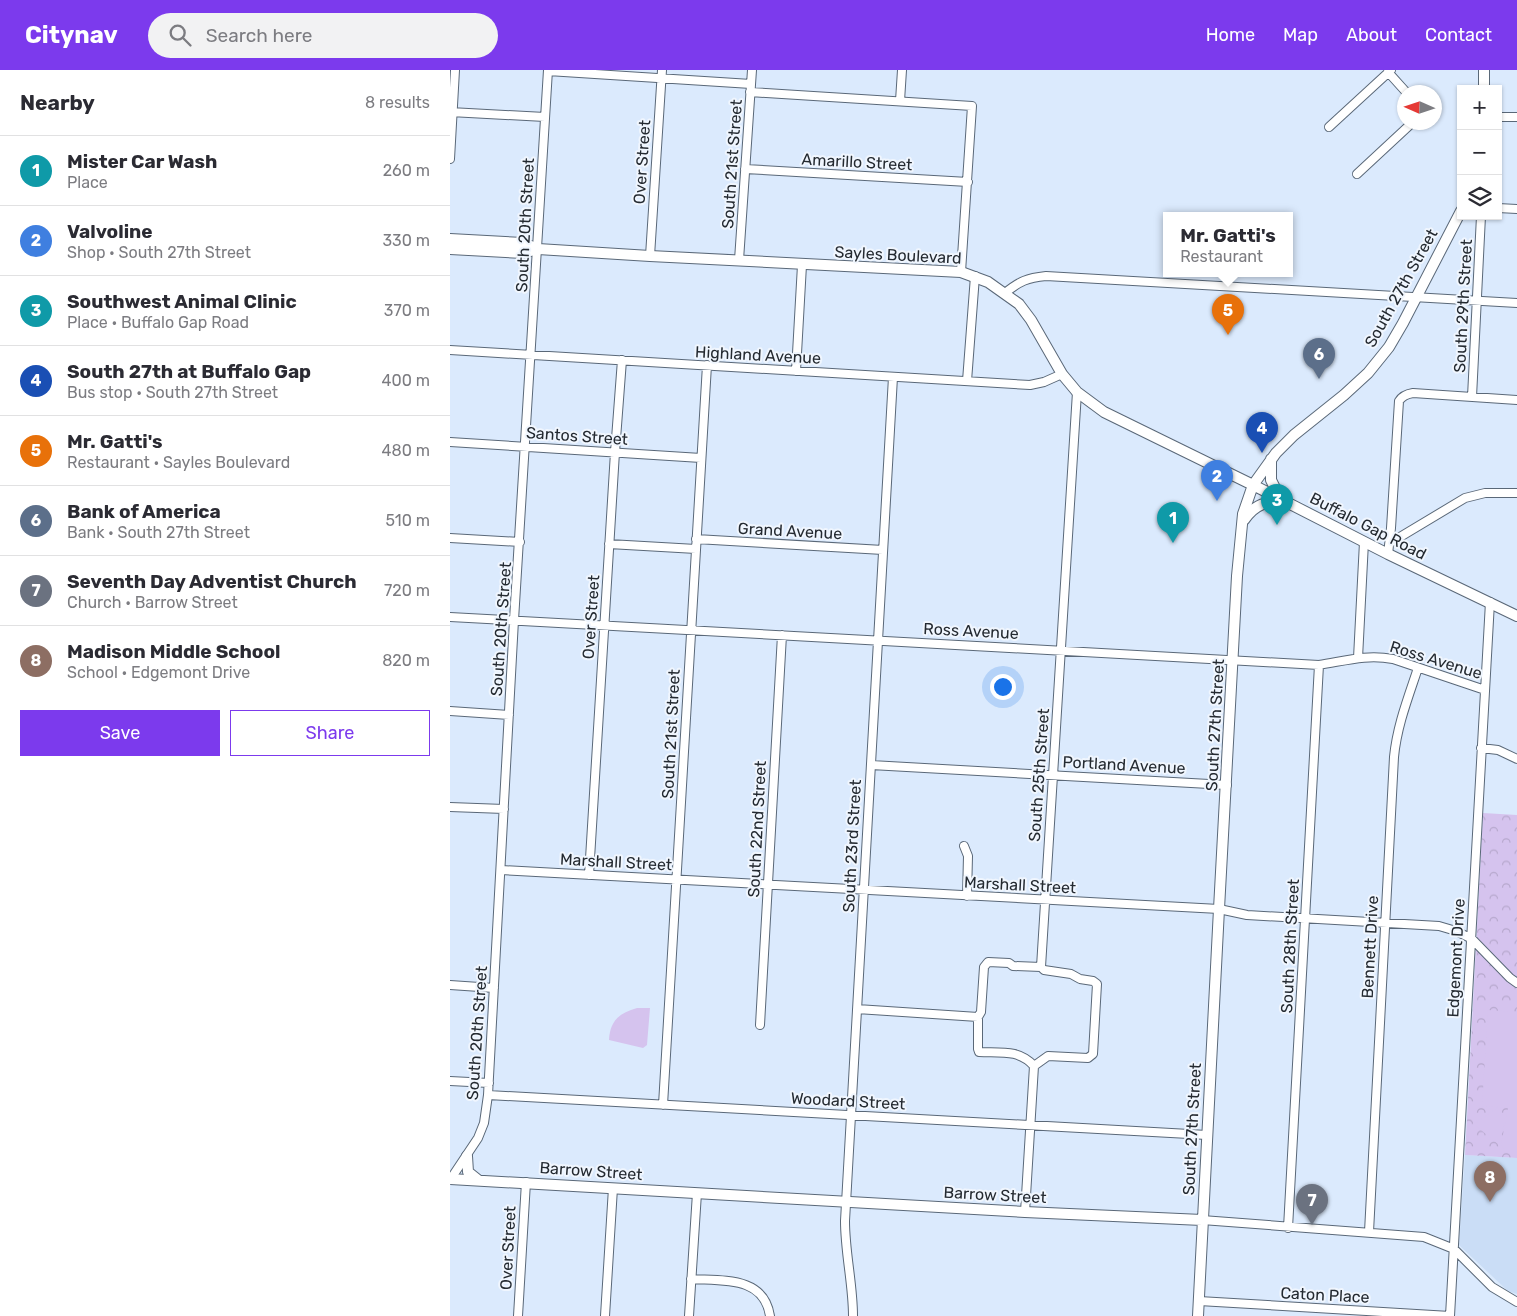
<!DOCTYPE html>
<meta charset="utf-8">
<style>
:root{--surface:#fff;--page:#f2f2f3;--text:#2b2b33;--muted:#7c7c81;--line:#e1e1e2;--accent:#7c3aed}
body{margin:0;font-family:Rubik,sans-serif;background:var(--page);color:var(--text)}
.controls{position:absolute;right:15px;top:15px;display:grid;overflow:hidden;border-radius:0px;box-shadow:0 1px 4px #0004}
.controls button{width:45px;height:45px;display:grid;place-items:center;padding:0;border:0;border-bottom:1px solid var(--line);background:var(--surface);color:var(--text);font:25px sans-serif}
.compass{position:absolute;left:947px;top:15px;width:45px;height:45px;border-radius:50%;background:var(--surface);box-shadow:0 1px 4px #0004;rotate:273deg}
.you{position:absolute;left:552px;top:616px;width:18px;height:18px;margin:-12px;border:4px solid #fff;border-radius:50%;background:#1a73e8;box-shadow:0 0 0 8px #1a73e833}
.badge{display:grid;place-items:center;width:32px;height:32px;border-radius:50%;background:var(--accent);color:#fff;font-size:16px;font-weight:700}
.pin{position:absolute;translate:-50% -41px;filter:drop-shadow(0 1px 2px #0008)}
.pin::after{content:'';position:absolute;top:26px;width:18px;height:15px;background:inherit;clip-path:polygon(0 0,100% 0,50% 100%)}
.popup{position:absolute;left:713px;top:142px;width:130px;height:65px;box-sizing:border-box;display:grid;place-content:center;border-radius:0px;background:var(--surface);filter:drop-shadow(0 1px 4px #0005);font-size:16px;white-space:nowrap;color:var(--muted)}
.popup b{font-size:19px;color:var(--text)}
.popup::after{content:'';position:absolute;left:50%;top:100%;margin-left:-10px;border:10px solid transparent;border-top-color:var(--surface)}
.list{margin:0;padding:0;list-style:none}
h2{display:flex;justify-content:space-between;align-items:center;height:65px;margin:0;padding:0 20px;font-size:21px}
h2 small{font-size:16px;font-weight:400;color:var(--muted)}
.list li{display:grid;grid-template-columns:32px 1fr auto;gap:15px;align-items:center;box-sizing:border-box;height:70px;padding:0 20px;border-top:1px solid var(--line)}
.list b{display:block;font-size:19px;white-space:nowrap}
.list p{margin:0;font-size:16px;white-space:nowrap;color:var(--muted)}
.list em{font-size:16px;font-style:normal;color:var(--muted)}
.actions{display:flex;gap:10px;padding:15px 20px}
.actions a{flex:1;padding:11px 0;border:1px solid var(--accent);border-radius:0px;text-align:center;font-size:18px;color:var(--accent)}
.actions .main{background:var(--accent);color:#fff}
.icon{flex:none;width:28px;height:28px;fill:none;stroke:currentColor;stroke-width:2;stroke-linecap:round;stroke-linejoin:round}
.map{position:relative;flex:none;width:1067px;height:1246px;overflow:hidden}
header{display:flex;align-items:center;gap:30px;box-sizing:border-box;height:70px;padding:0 25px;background:var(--accent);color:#fff}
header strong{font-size:24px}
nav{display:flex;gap:28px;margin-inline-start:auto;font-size:18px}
.search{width:350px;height:45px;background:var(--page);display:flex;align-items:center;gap:12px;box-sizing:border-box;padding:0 18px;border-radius:28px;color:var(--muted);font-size:19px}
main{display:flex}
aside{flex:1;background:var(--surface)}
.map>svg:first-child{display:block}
</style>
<header>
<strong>Citynav</strong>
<div class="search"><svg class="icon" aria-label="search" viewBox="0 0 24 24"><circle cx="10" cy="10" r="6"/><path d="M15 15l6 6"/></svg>Search here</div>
<nav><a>Home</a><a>Map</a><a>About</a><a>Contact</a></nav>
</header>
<main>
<aside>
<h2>Nearby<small>8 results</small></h2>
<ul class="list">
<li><span class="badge" style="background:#0f9aa8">1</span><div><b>Mister Car Wash</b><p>Place</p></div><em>260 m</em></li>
<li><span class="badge" style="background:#3f7fe0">2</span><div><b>Valvoline</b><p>Shop · South 27th Street</p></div><em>330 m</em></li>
<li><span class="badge" style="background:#0f9aa8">3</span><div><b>Southwest Animal Clinic</b><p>Place · Buffalo Gap Road</p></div><em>370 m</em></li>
<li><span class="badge" style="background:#1a4fb4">4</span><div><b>South 27th at Buffalo Gap</b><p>Bus stop · South 27th Street</p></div><em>400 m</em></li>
<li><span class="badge" style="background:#e8710a">5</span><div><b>Mr. Gatti's</b><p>Restaurant · Sayles Boulevard</p></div><em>480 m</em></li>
<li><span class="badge" style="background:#5c6f8a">6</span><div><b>Bank of America</b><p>Bank · South 27th Street</p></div><em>510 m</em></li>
<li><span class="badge" style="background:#6b7280">7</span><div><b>Seventh Day Adventist Church</b><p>Church · Barrow Street</p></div><em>720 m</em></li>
<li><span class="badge" style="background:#8d6e63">8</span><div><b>Madison Middle School</b><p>School · Edgemont Drive</p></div><em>820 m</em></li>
</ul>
<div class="actions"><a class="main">Save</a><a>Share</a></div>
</aside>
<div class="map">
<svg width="1067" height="1246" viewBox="0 0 1067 1246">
<defs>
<pattern id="park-crowns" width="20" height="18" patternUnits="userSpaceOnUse" patternTransform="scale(1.25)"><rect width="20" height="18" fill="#d5c3ee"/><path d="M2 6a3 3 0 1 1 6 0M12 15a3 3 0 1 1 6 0" fill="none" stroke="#b7a8cd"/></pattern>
</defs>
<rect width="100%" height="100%" fill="#dbeafd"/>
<path fill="#caddf6" d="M 1015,1085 L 1067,1088 L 1067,1224 L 1058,1221 L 1009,1175 Z"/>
<path fill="url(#park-crowns)" d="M 1033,743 L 1067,745 L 1067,1088 L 1015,1085 Z"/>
<path fill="#d5c3ee" d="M 187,938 L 200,938 L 197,975 L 193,978 L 159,970 C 160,951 169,943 187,938 Z
M 1038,940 L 1067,942 L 1067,1079 L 1054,1079 L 1051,1075 L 1058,1038 L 1050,1037 C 1056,1050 1054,1061 1047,1073 L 1026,1056 L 1026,1053 L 1048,1037 L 1032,1036 Z"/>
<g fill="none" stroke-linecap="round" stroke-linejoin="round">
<g stroke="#5a6878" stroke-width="10">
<path id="minor" d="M 98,1 L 301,14
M 938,2 L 956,22
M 300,22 L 522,36 L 511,202
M 450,31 L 452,0
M 0,42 L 95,47
M 1048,47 L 1067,47
M 879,57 L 941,0
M 0,89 L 5,0
M 295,99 L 518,112
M 907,104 L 963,52
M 1048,138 L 1067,139
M 200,186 L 212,0
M 289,190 L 302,0
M 555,223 C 570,211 577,208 596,206 L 1067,233
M 0,280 L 580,315 L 594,312 L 612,304
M 346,301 L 352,195
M 517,311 L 525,206
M 1022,327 L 1031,146
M 0,372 L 251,388
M 0,468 L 70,472
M 246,469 L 433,480
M 940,473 L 1015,428 L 1035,423 L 1067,423
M 159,474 L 246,479
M 938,484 L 941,458 L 949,331 C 952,326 957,324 963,323 L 1067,330
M 0,547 L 869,595 C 895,591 916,584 943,589 L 1035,620
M 908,588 L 914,472
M 0,641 L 59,645
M 1031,678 L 1048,680 L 1067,689
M 421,695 L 777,715
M 0,737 L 54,739
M 514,776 L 518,786 L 517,826
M 51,800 L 769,839 L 797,845 L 989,856 L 1006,861 L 1022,869 L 1060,908 L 1067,913
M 139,805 L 165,382 L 172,290
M 0,915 L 44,918
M 407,939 L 528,947 L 531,942 L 534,897 L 538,892 L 559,893 L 563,896 L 591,897
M 528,947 L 528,979 L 529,982 C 550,983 569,979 584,996 L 575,1142
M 310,955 L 332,565
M 584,996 L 598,986 L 638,988 L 643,984 L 647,914 L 643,911 L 630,909 L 621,904 L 594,900 L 591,897 L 627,322
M 0,1011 L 39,1013
M 38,1025 L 757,1065
M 213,1035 L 257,295
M 0,1110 L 28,1068 L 34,1053 L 38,1025 L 64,550 L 98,0
M 752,1150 L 974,1167 L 1004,1179 L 1042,1217 L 1067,1232
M 838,1158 L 869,595
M 919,1162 L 944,687 C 947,656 958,628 968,598
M 241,1209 C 273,1211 314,1206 320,1246
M 749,1231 L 1000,1246 L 1040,532
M 68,1246 L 76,1112
M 155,1246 L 163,1118
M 239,1246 L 247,1123
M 403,1246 C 403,1214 395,1183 395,1151 L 443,307"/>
</g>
<g stroke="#5a6878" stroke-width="12">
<path id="major" d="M 1034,19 L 1034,0
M 0,169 L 73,173 L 88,179 L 200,186 L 511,202 L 538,212 L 569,234 L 581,250 L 612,304 L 627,322 L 654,342 L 803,415 L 938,484 L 1067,546
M 0,179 L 73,183 L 88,179
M 821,389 L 821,410 L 830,428
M 794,450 C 805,434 816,431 835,432
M 17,1086 L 18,1102 L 28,1110
M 0,1109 L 575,1142 L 752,1150
M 748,1246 L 769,839 L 787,506 L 793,444 L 803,415 L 826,383 L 844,365 L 894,325 L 918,303 L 939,277 L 953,253 L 1011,141"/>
</g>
<use href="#minor" stroke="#fff" stroke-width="8"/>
<use href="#major" stroke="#fff" stroke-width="10"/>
</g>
<g text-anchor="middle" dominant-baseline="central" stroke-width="4" stroke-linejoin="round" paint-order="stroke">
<g font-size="16" fill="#242a31" stroke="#f0f6fe">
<text transform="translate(192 92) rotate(-86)">Over Street</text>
<text transform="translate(407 92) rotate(3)">Amarillo Street</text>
<text transform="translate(282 94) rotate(-86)">South 21st Street</text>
<text transform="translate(75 155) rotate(-87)">South 20th Street</text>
<text transform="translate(448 185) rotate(3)">Sayles Boulevard</text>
<text transform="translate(951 218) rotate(-61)">South 27th Street</text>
<text transform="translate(1013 236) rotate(-87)">South 29th Street</text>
<text transform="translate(308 285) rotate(3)">Highland Avenue</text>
<text transform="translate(127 366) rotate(4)">Santos Street</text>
<text transform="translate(918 456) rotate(27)">Buffalo Gap Road</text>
<text transform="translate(340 461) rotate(3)">Grand Avenue</text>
<text transform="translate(141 547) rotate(-86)">Over Street</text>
<text transform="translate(51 559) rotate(-86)">South 20th Street</text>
<text transform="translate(521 561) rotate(3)">Ross Avenue</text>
<text transform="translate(986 590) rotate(17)">Ross Avenue</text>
<text transform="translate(765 655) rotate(-87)">South 27th Street</text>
<text transform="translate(221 664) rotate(-87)">South 21st Street</text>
<text transform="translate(674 695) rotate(3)">Portland Avenue</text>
<text transform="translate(589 705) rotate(-86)">South 25th Street</text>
<text transform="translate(307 759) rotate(-87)">South 22nd Street</text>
<text transform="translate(402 776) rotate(-87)">South 23rd Street</text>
<text transform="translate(166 792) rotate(3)">Marshall Street</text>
<text transform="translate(570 815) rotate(3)">Marshall Street</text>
<text transform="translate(840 876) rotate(-87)">South 28th Street</text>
<text transform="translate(920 877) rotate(-87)">Bennett Drive</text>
<text transform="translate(1006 888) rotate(-87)">Edgemont Drive</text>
<text transform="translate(27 963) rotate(-86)">South 20th Street</text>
<text transform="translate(398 1031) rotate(3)">Woodard Street</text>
<text transform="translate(742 1059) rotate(-87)">South 27th Street</text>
<text transform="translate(141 1101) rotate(4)">Barrow Street</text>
<text transform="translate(545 1125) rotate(3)">Barrow Street</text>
<text transform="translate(58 1178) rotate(-87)">Over Street</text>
<text transform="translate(875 1225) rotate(3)">Caton Place</text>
</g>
</g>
</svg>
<div class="controls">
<button>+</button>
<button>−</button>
<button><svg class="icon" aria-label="layers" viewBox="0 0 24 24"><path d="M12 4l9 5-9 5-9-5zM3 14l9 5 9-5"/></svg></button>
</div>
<svg class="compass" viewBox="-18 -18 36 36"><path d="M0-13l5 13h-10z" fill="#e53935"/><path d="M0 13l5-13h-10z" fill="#7c7c81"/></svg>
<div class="you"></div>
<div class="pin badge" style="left:723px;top:473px;background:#0f9aa8">1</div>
<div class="pin badge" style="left:767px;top:431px;background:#3f7fe0">2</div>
<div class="pin badge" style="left:827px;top:455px;background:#0f9aa8">3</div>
<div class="pin badge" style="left:812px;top:383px;background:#1a4fb4">4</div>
<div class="pin badge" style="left:778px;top:265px;background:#e8710a">5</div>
<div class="popup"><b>Mr. Gatti's</b>Restaurant</div>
<div class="pin badge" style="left:869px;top:309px;background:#5c6f8a">6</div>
<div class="pin badge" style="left:862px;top:1155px;background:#6b7280">7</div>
<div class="pin badge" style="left:1040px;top:1132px;background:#8d6e63">8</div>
</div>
</main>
